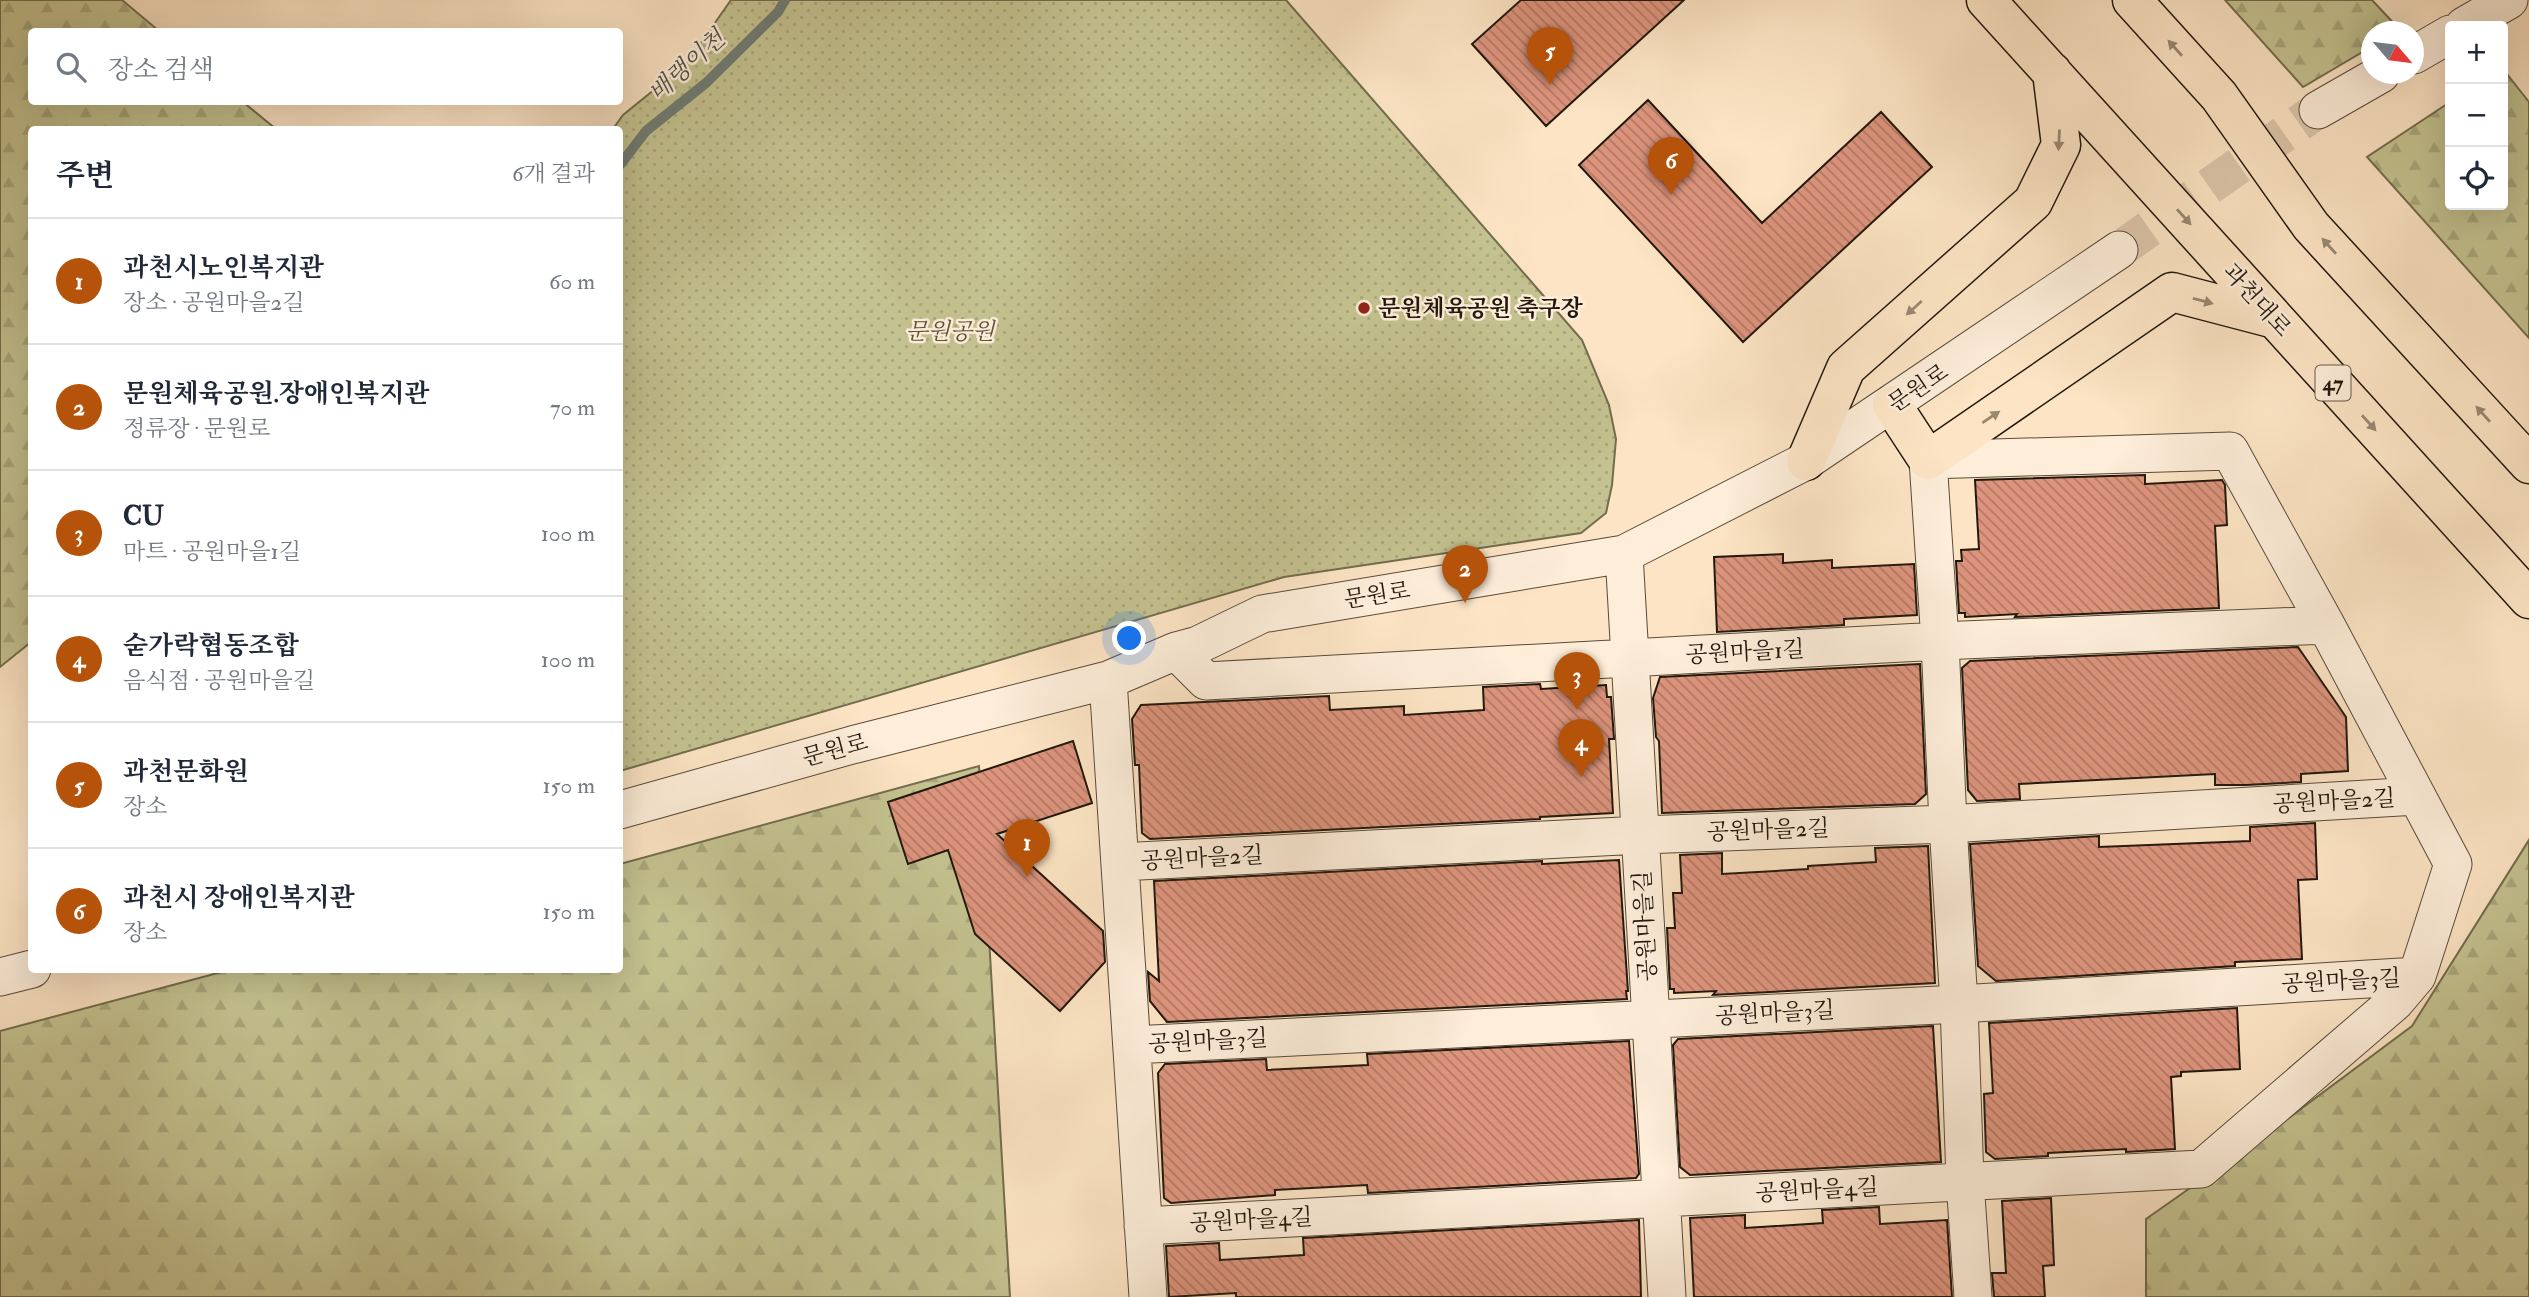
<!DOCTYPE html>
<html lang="ko">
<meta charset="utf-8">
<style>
:root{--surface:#fff;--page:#f2f2f3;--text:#1f2937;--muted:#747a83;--line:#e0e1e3;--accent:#b45309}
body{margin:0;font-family:"IM FELL Double Pica","Noto Serif KR",serif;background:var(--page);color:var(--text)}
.controls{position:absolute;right:21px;top:21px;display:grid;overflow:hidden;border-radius:7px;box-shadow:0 7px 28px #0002}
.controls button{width:63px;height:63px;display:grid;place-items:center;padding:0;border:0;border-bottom:2px solid var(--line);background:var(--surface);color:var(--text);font:35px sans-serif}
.compass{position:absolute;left:2361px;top:21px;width:63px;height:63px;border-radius:50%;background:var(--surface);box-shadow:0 7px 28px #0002;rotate:118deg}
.you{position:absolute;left:1130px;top:639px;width:24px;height:24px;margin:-18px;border:5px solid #fff;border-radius:50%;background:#1a73e8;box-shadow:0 0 0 10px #1a73e833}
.badge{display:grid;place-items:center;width:46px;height:46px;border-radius:50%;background:var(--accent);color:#fff;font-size:23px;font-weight:700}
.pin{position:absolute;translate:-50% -58px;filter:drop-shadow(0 2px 4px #0008)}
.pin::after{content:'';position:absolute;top:37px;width:24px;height:21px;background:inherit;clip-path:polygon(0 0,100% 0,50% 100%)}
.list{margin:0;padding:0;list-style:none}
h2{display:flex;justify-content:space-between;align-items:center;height:91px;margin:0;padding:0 28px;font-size:30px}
h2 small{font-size:23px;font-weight:400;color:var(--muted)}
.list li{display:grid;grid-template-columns:46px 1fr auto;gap:21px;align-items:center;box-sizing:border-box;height:126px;padding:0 28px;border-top:2px solid var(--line)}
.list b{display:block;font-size:26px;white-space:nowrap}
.list p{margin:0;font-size:23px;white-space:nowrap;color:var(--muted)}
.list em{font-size:23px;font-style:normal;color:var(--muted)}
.icon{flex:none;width:38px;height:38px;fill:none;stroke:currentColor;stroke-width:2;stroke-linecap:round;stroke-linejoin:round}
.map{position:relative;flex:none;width:2529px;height:1297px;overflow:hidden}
.search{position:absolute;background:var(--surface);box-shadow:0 7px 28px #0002;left:28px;top:28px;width:595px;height:77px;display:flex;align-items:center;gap:18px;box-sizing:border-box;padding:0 24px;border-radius:7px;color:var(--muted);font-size:26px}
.panel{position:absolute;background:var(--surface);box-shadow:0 7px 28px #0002;left:28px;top:126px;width:595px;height:847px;border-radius:7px}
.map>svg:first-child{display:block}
</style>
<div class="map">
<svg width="2529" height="1297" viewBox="0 0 2529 1297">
<defs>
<pattern id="forest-firs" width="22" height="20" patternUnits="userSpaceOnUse" patternTransform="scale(1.75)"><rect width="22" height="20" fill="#c4c290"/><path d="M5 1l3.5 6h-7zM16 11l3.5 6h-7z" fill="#a8a67b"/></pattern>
<pattern id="park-dots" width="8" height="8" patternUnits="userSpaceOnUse" patternTransform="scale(1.75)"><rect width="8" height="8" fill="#c4c290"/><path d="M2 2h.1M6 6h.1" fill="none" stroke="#a8a67b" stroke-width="1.8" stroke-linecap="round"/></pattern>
<pattern id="building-back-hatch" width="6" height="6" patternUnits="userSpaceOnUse" patternTransform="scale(1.75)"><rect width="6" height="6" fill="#dd947d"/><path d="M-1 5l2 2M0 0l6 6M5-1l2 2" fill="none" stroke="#b37865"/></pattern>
</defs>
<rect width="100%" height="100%" fill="#fce4c4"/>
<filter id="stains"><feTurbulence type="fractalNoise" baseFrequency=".00286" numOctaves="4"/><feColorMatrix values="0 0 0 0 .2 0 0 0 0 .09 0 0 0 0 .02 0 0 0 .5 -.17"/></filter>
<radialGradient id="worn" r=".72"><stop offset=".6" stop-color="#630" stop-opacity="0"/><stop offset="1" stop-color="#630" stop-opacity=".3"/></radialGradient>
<path fill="url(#forest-firs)" stroke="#726d4e" stroke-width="2" d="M 0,0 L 122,0 L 159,31 L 32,32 L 32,102 L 243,102 L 276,129 L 32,130 L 31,642 L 0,667 Z
M 2225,0 L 2372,0 L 2400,30 L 2372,32 L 2371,47 L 2303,87 Z
M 2503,69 L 2529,102 L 2529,338 L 2367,157 L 2450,102 L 2450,205 L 2503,205 Z
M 979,766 L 1010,1297 L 0,1297 L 0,1031 L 229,970 L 620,970 L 620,864 Z
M 2529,840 L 2529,1297 L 2146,1297 L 2146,1219 L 2274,1129 L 2412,1026 Z"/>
<path fill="url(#park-dots)" stroke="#726d4e" stroke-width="2" d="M 731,0 L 1286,0 L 1582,340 L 1609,405 L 1616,439 L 1612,485 L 1606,513 L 1581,533 L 1284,577 L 620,771 L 620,130 L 613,129 L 623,115 L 686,64 Z"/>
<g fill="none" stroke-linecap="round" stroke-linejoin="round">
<path stroke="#6d7c74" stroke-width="10" d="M 620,165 L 646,131 L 706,83 L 778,12 L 785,0"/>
</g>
<path fill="url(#building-back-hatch)" stroke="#21180d" stroke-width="2" d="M 1521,0 L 1684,0 L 1546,126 L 1472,44 Z
M 1648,100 L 1762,223 L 1881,112 L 1932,167 L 1743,342 L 1579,165 Z
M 2145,475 L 2145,484 L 2222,480 L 2225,485 L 2227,525 L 2215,526 L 2219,608 L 2015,617 L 2017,614 L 1965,617 L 1965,613 L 1959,613 L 1956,561 L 1962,561 L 1961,550 L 1979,549 L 1975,480 Z
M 1783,554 L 1783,563 L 1832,560 L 1832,568 L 1914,564 L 1917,615 L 1844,619 L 1844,625 L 1717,632 L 1714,557 Z
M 2298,647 L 2346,717 L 2348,771 L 2301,774 L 2301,782 L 2246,785 L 2215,785 L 2215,774 L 2019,784 L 2020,799 L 1977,801 L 1968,790 L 1962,668 L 1970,661 Z
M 1920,664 L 1926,794 L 1915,804 L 1662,813 L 1659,741 L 1656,737 L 1653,698 L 1660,677 Z
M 1540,684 L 1541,689 L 1606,685 L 1607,697 L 1611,697 L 1614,739 L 1609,739 L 1613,813 L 1540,817 L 1540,819 L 1150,839 L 1142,833 L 1139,765 L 1135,765 L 1132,719 L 1141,705 L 1329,696 L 1330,710 L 1404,706 L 1404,715 L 1484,710 L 1483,687 Z
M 1073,741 L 1092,803 L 997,834 L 1103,931 L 1105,962 L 1060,1011 L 975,934 L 948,850 L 908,864 L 888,802 Z
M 2315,823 L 2317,879 L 2298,880 L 2302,959 L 2235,962 L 2235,966 L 1996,981 L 1978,966 L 1970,844 L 2099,836 L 2099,847 L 2250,841 L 2250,827 Z
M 1928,846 L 1935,983 L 1713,995 L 1716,991 L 1674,993 L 1674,989 L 1670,989 L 1667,928 L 1675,928 L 1673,893 L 1682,893 L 1680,855 L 1722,853 L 1722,874 L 1808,869 L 1808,866 L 1876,862 L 1875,848 Z
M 1619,860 L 1628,991 L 1626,991 L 1627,999 L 1167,1022 L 1150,1001 L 1148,972 L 1159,981 L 1154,881 L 1542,861 L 1542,864 Z
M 2237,1008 L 2240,1069 L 2181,1072 L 2181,1076 L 2171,1077 L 2175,1149 L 2126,1152 L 2126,1149 L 2048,1153 L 2048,1156 L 1995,1159 L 1986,1152 L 1984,1094 L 1993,1093 L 1989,1023 Z
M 1933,1026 L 1941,1162 L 1690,1175 L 1680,1167 L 1673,1045 L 1678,1039 Z
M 1629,1041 L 1639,1174 L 1636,1178 L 1368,1193 L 1367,1185 L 1275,1190 L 1275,1195 L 1171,1203 L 1164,1198 L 1158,1073 L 1165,1064 L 1266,1059 L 1267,1070 L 1368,1065 L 1367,1054 Z
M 2051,1198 L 2054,1265 L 2043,1266 L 2045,1297 L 1994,1297 L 1992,1273 L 2006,1273 L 2002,1201 Z
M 1879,1207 L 1880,1224 L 1947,1220 L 1952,1297 L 1694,1297 L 1690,1218 L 1745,1215 L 1745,1228 L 1823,1223 L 1822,1210 Z
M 1639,1220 L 1641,1297 L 1236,1297 L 1236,1293 L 1169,1297 L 1166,1246 L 1219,1243 L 1220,1260 L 1304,1255 L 1303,1238 Z"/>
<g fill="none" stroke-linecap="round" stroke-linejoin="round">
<path stroke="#dbc5a9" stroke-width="37" stroke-dasharray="37 18" stroke-linecap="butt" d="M 2119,250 L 2318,110"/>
<g stroke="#584b3b" stroke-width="39">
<path id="minor" d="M 2464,26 L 2509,0
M 2414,55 L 2450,34
M 2318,110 L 2381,74
M 1624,554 L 1667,1297
M 1176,651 L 1206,681 L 1940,641 L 2326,625
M 1108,680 L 1148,1297
M 620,810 L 852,745 L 1108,680 L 1176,651 L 1198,645 L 1262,614 L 1624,554 L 1806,461 L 2119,250
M 1120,862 L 1641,835 L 1948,824 L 2417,796
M 0,977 L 32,969
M 1132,1045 L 1959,1004 L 2417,976
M 1143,1226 L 2201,1169 L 2395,1002 L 2417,976 L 2453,864 L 2326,625 L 2230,451 L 1928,460 L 1940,641 L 1948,824 L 1959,1004 L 1965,1181 L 1973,1297"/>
</g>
<g stroke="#21180d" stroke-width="41">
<path id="trunk" d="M 1986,0 L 2529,599
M 2132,0 L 2219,96 L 2311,226 L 2529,464
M 1892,405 L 1928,460 L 2172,292 L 2275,319
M 1806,461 L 1846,368 L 2033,202 L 2061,145 L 2052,72"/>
</g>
<use href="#minor" stroke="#fdedd9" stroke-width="37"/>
<use href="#trunk" stroke="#fce4c4" stroke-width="38"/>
</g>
<defs><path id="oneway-solid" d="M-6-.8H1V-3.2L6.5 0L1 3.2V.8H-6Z" transform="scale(1.75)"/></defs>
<g fill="#998872">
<use href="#oneway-solid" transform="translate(2175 48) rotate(-132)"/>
<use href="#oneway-solid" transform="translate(2059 140) rotate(93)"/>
<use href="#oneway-solid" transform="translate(2184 217) rotate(48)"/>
<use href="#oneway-solid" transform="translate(2329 246) rotate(-132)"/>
<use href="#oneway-solid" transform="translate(2203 301) rotate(15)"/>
<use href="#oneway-solid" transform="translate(1914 308) rotate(138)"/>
<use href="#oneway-solid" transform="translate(2483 414) rotate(-132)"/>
<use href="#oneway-solid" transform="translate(1991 417) rotate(-34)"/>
<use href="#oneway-solid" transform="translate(2369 423) rotate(48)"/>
</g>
<circle fill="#8f2418" stroke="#fdedd9" stroke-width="2.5" cx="1364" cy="308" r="7"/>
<g text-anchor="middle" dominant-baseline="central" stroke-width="5" stroke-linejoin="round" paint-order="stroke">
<rect fill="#fdedd9" stroke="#63584a" stroke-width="2" x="2315.5" y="365.5" width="35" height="35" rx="5"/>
<g font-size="21" font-weight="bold" fill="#21180d">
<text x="2333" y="383">47</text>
</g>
<g font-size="23" fill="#21180d" stroke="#fdedd9">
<text transform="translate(2257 300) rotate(48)">과천대로</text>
<text transform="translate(1918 388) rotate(-34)">문원로</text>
<text transform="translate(1377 595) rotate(-9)">문원로</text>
<text transform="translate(1745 652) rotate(-3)">공원마을1길</text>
<text transform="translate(835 750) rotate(-15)">문원로</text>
<text transform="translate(2334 801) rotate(-3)">공원마을2길</text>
<text transform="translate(1768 830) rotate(-2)">공원마을2길</text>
<text transform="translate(1202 858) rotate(-3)">공원마을2길</text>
<text transform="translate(1645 926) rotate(-93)">공원마을길</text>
<text transform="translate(2341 981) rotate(-3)">공원마을3길</text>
<text transform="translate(1775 1013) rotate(-3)">공원마을3길</text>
<text transform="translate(1208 1041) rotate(-3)">공원마을3길</text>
<text transform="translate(1817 1190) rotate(-3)">공원마을4길</text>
<text transform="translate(1251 1220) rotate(-3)">공원마을4길</text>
</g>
<g font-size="23" font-weight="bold" fill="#21180d" stroke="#fdedd9" text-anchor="start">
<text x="1378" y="308">문원체육공원 축구장</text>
</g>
<g font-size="23" font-style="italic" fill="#5a543b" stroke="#fdedd9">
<text x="950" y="331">문원공원</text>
</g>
<g font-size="24" font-style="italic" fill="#4d5249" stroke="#fdedd9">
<text transform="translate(687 66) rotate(-42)">배랭이천</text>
</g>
</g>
<rect width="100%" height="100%" filter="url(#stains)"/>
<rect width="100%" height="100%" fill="url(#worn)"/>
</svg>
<div class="controls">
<button>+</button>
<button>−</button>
<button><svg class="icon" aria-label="locate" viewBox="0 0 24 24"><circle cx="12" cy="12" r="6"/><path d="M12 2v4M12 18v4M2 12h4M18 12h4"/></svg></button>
</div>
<svg class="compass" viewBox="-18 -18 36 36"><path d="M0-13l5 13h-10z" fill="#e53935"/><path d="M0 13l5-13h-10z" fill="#747a83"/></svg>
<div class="you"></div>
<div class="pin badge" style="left:1027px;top:877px">1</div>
<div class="pin badge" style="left:1465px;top:603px">2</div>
<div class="pin badge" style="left:1577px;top:710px">3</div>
<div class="pin badge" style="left:1581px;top:777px">4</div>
<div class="pin badge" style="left:1550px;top:85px">5</div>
<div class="pin badge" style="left:1671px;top:195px">6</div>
<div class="search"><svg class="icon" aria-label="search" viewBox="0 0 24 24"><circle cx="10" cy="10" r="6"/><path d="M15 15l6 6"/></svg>장소 검색</div>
<section class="panel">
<h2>주변<small>6개 결과</small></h2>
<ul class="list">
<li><span class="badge">1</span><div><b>과천시노인복지관</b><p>장소 · 공원마을2길</p></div><em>60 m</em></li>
<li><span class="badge">2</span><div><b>문원체육공원.장애인복지관</b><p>정류장 · 문원로</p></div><em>70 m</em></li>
<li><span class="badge">3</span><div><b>CU</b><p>마트 · 공원마을1길</p></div><em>100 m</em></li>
<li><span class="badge">4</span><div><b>숟가락협동조합</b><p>음식점 · 공원마을길</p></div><em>100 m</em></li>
<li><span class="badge">5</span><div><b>과천문화원</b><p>장소</p></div><em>150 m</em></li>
<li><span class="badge">6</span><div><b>과천시 장애인복지관</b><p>장소</p></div><em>150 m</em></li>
</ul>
</section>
</div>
